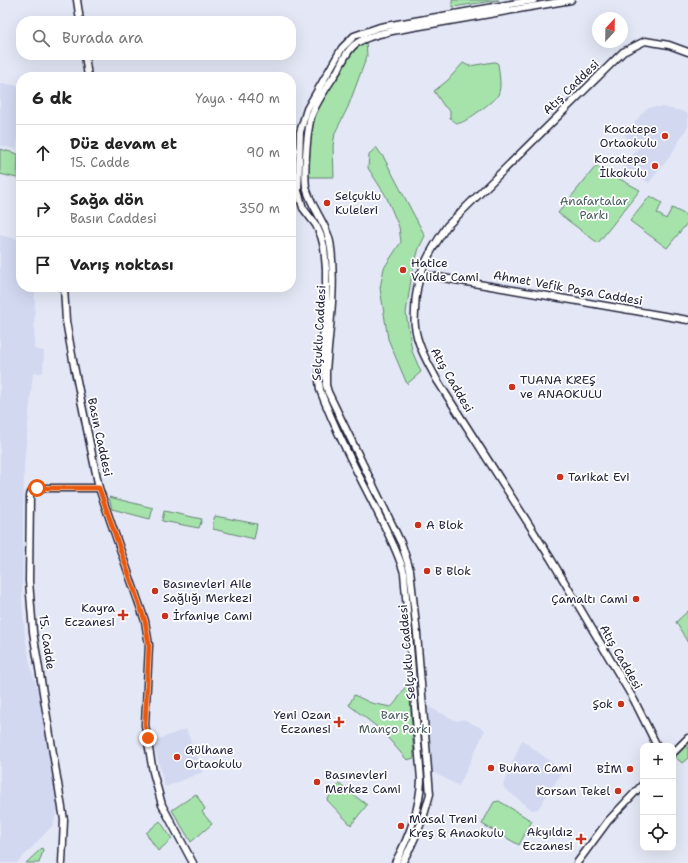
<!DOCTYPE html>
<html lang="tr">
<meta charset="utf-8">
<style>
:root{--surface:#fff;--page:#f2f2f2;--text:#222;--muted:#767676;--line:#e0e0e0}
body{margin:0;font-family:"Shantell Sans",sans-serif;background:var(--page);color:var(--text)}
.controls{position:absolute;right:12px;bottom:12px;display:grid;overflow:hidden;border-radius:8px;box-shadow:0 4px 16px #0002}
.controls button{width:36px;height:36px;display:grid;place-items:center;padding:0;border:0;border-bottom:1px solid var(--line);background:var(--surface);color:var(--text);font:20px sans-serif}
.compass{position:absolute;left:592px;top:12px;width:36px;height:36px;border-radius:50%;background:var(--surface);box-shadow:0 4px 16px #0002;rotate:22deg}
.stop{position:absolute;width:12px;height:12px;margin:-9px;border:3px solid #ea580c;border-radius:50%;background:#fff}
.stop.end{background:#ea580c;border-color:#fff;box-shadow:0 1px 4px #0008}
.list{margin:0;padding:0;list-style:none}
h2{display:flex;justify-content:space-between;align-items:center;height:52px;margin:0;padding:0 16px;font-size:17px}
h2 small{font-size:13px;font-weight:400;color:var(--muted)}
.list li{display:grid;grid-template-columns:26px 1fr auto;gap:12px;align-items:center;box-sizing:border-box;height:56px;padding:0 16px;border-top:1px solid var(--line)}
.list b{display:block;font-size:15px;white-space:nowrap}
.list p{margin:0;font-size:13px;white-space:nowrap;color:var(--muted)}
.list em{font-size:13px;font-style:normal;color:var(--muted)}
.icon{flex:none;width:22px;height:22px;fill:none;stroke:currentColor;stroke-width:2;stroke-linecap:round;stroke-linejoin:round}
.map{position:relative;flex:none;width:688px;height:863px;overflow:hidden}
.search{position:absolute;background:var(--surface);box-shadow:0 4px 16px #0002;left:16px;top:16px;width:280px;height:44px;display:flex;align-items:center;gap:10px;box-sizing:border-box;padding:0 14px;border-radius:16px;color:var(--muted);font-size:15px}
.panel{position:absolute;background:var(--surface);box-shadow:0 4px 16px #0002;left:16px;top:72px;width:280px;height:220px;border-radius:16px}
.map>svg:first-child{display:block}
</style>
<div class="map">
<svg width="688" height="863" viewBox="0 0 688 863">
<rect width="100%" height="100%" fill="#e4e8f6"/>
<filter id="ink" filterUnits="userSpaceOnUse"><feTurbulence type="fractalNoise" baseFrequency=".025" numOctaves="2"/><feDisplacementMap in="SourceGraphic" scale="8" xChannelSelector="R" yChannelSelector="G"/><feConvolveMatrix kernelMatrix="1 2 1 2 8 2 1 2 1" color-interpolation-filters="sRGB"/></filter>
<g filter="url(#ink)">
<path fill="#d1d8f0" d="M 0,83 L 20,86 L 17,149 L 0,146 Z
M 653,107 L 661,107 L 682,111 L 688,114 L 688,126 L 669,158 L 649,183 L 622,166 L 638,148 L 624,135 L 646,109 Z
M 0,235 L 21,240 L 21,287 L 35,287 L 34,349 L 44,351 L 43,373 L 33,373 L 24,465 L 22,601 L 25,637 L 31,669 L 39,694 L 57,794 L 58,808 L 53,825 L 17,863 L 0,863 Z
M 425,705 L 457,721 L 463,719 L 485,730 L 459,786 L 431,771 Z
M 186,729 L 203,772 L 165,787 L 153,741 Z
M 522,740 L 563,771 L 538,809 L 532,810 L 505,789 L 503,785 Z"/>
<path fill="#a5e3ab" stroke="#648273" d="M 452,0 L 499,0 L 453,7 Z
M 366,40 L 367,56 L 348,107 L 335,133 L 333,146 L 334,177 L 306,177 L 311,120 L 348,53 Z
M 494,62 L 496,62 L 498,64 C 499,74 502,86 498,95 C 495,100 466,122 460,123 C 456,124 453,120 450,118 L 450,111 L 444,106 L 434,91 L 447,81 L 463,63 L 469,66 Z
M 376,147 L 384,158 L 425,236 L 419,248 L 412,273 L 406,313 L 412,351 L 421,372 L 407,384 L 388,339 L 380,288 L 384,268 L 401,242 L 399,227 L 386,196 L 368,168 L 369,155 Z
M 0,149 L 18,154 L 17,178 L 0,174 Z
M 596,166 L 640,190 L 598,243 L 558,213 Z
M 650,196 L 662,203 L 657,213 L 666,219 L 672,208 L 688,216 L 688,222 L 667,248 L 630,221 Z
M 109,497 L 153,508 L 150,519 L 112,509 Z
M 164,511 L 202,519 L 199,528 L 162,521 Z
M 215,516 L 257,524 L 254,539 L 213,529 L 213,522 Z
M 688,611 L 688,643 L 676,622 Z
M 409,682 L 414,758 L 407,760 L 381,730 L 349,705 L 354,695 L 371,703 L 391,707 C 399,700 402,690 409,682 Z
M 688,743 L 688,758 L 682,763 L 675,757 Z
M 339,784 L 367,805 L 351,825 L 327,800 Z
M 196,794 L 205,809 L 202,812 L 212,824 L 191,842 L 172,810 Z
M 499,801 L 532,821 L 519,845 L 482,824 L 494,802 Z
M 160,821 L 172,839 L 158,851 L 146,833 Z
M 42,848 L 43,851 L 39,863 L 26,863 Z"/>
<g fill="none" stroke-linecap="round" stroke-linejoin="round">
<g stroke="#22223b" stroke-width="9">
<path id="secondary" d="M 77,0 L 80,21
M 85,55 L 88,77
M 420,274 L 688,320
M 64,287 L 66,321 L 74,366 L 99,488 L 145,621 L 149,645 L 145,725 L 153,772 L 162,805 L 193,863
M 657,746 L 634,700 L 551,559 L 437,380 C 428,363 417,345 415,326 C 414,321 415,316 415,311 C 415,276 428,254 447,226 L 623,52 L 645,41 L 669,45 L 688,52
M 673,753 L 688,738
M 62,863 L 64,820 L 33,632 L 29,581 L 30,495 L 32,491 L 37,488 L 99,488
M 395,863 C 409,837 420,809 421,780 L 404,573 C 397,548 384,526 373,503 C 354,466 335,429 320,390 L 319,381 L 326,307 L 326,269 L 324,247 L 321,236 L 316,225 L 303,208 L 298,191 L 300,132 L 307,109 L 342,48 L 354,36 L 380,27 L 534,0
M 402,863 C 415,841 424,818 430,794 L 417,634 L 410,570 L 402,545 L 328,392 L 326,385 L 326,372 C 329,331 336,289 331,248 C 329,226 311,208 306,187 C 304,172 307,128 312,114 C 318,99 329,84 338,70 C 343,61 348,48 357,43 C 370,35 388,32 403,29 L 571,0
M 577,863 L 608,821 L 643,784"/>
</g>
<use href="#secondary" stroke="#fff" stroke-width="6"/>
</g>
</g>
<g fill="none" stroke-linecap="round" stroke-linejoin="round" filter="url(#ink)">
<path stroke="#ea580c" stroke-width="5" d="M 37,488 L 99,488 L 145,621 L 149,645 L 145,725 L 148,738"/>
</g>
<g fill="#c8321e" stroke="#fff" stroke-width="1.5">
<circle cx="665" cy="136" r="4"/>
<circle cx="655" cy="166" r="4"/>
<circle cx="327" cy="203" r="4"/>
<circle cx="403" cy="270" r="4"/>
<circle cx="512" cy="387" r="4"/>
<circle cx="560" cy="477" r="4"/>
<circle cx="418" cy="525" r="4"/>
<circle cx="427" cy="571" r="4"/>
<circle cx="155" cy="591" r="4"/>
<circle cx="636" cy="599" r="4"/>
<path d="M121 609h4v4h4v4h-4v4h-4v-4h-4v-4h4z"/>
<circle cx="165" cy="616" r="4"/>
<circle cx="621" cy="704" r="4"/>
<path d="M337 716h4v4h4v4h-4v4h-4v-4h-4v-4h4z"/>
<circle cx="177" cy="757" r="4"/>
<circle cx="491" cy="768" r="4"/>
<circle cx="630" cy="769" r="4"/>
<circle cx="317" cy="782" r="4"/>
<circle cx="618" cy="791" r="4"/>
<circle cx="401" cy="826" r="4"/>
<path d="M579 833h4v4h4v4h-4v4h-4v-4h-4v-4h4z"/>
</g>
<g text-anchor="middle" dominant-baseline="central" stroke-width="3.5" stroke-linejoin="round" paint-order="stroke">
<g font-size="12" fill="#22223b" stroke="#fff">
<text transform="translate(571 87) rotate(-44)">Atış Caddesi</text>
<text transform="translate(568 288) rotate(10)">Ahmet Vefik Paşa Caddesi</text>
<text transform="translate(319 333) rotate(-87)">Selçuklu Caddesi</text>
<text transform="translate(452 380) rotate(60)">Atış Caddesi</text>
<text transform="translate(100 437) rotate(78)">Basın Caddesi</text>
<text transform="translate(47 642) rotate(82)">15. Cadde</text>
<text transform="translate(407 652) rotate(-95)">Selçuklu Caddesi</text>
<text transform="translate(621 657) rotate(60)">Atış Caddesi</text>
</g>
<g font-size="12" fill="#22223b" stroke="#fff" text-anchor="start">
<text x="657" y="129" text-anchor="end">Kocatepe<tspan x="657" dy="14">Ortaokulu</tspan></text>
<text x="647" y="159" text-anchor="end">Kocatepe<tspan x="647" dy="14">İlkokulu</tspan></text>
<text x="335" y="196">Selçuklu<tspan x="335" dy="14">Kuleleri</tspan></text>
<text x="411" y="263">Hatice<tspan x="411" dy="14">Valide Cami</tspan></text>
<text x="520" y="380">TUANA KREŞ<tspan x="520" dy="14">ve ANAOKULU</tspan></text>
<text x="568" y="477">Tarikat Evi</text>
<text x="426" y="525">A Blok</text>
<text x="435" y="571">B Blok</text>
<text x="163" y="584">Basınevleri Aile<tspan x="163" dy="14">Sağlığı Merkezi</tspan></text>
<text x="628" y="599" text-anchor="end">Çamaltı Cami</text>
<text x="115" y="608" text-anchor="end">Kayra<tspan x="115" dy="14">Eczanesi</tspan></text>
<text x="173" y="616">İrfaniye Cami</text>
<text x="613" y="704" text-anchor="end">Şok</text>
<text x="331" y="715" text-anchor="end">Yeni Ozan<tspan x="331" dy="14">Eczanesi</tspan></text>
<text x="185" y="750">Gülhane<tspan x="185" dy="14">Ortaokulu</tspan></text>
<text x="499" y="768">Buhara Cami</text>
<text x="622" y="769" text-anchor="end">BİM</text>
<text x="325" y="775">Basınevleri<tspan x="325" dy="14">Merkez Cami</tspan></text>
<text x="610" y="791" text-anchor="end">Korsan Tekel</text>
<text x="409" y="819">Masal Treni<tspan x="409" dy="14">Kreş &amp; Anaokulu</tspan></text>
<text x="573" y="832" text-anchor="end">Akyıldız<tspan x="573" dy="14">Eczanesi</tspan></text>
</g>
<g font-size="12" fill="#495c5d" stroke="#fff">
<text x="594" y="201">Anafartalar<tspan x="594" dy="14">Parkı</tspan></text>
<text x="395" y="715">Barış<tspan x="395" dy="14">Manço Parkı</tspan></text>
</g>
</g>
</svg>
<div class="controls">
<button>+</button>
<button>−</button>
<button><svg class="icon" aria-label="locate" viewBox="0 0 24 24"><circle cx="12" cy="12" r="6"/><path d="M12 2v4M12 18v4M2 12h4M18 12h4"/></svg></button>
</div>
<svg class="compass" viewBox="-18 -18 36 36"><path d="M0-13l5 13h-10z" fill="#e53935"/><path d="M0 13l5-13h-10z" fill="#767676"/></svg>
<div class="stop" style="left:37px;top:488px"></div>
<div class="stop end" style="left:148px;top:738px"></div>
<div class="search"><svg class="icon" aria-label="search" viewBox="0 0 24 24"><circle cx="10" cy="10" r="6"/><path d="M15 15l6 6"/></svg>Burada ara</div>
<section class="panel">
<h2>6 dk<small>Yaya · 440 m</small></h2>
<ul class="list">
<li><svg class="icon" aria-label="ahead" viewBox="0 0 24 24"><path d="M12 20V5M6 11l6-6 6 6"/></svg><div><b>Düz devam et</b><p>15. Cadde</p></div><em>90 m</em></li>
<li><svg class="icon" aria-label="right" viewBox="0 0 24 24"><path d="M7 20v-9h11M14 6l5 5-5 5"/></svg><div><b>Sağa dön</b><p>Basın Caddesi</p></div><em>350 m</em></li>
<li><svg class="icon" aria-label="arrive" viewBox="0 0 24 24"><path d="M6 21V4h12l-3 4 3 4H6"/></svg><div><b>Varış noktası</b></div></li>
</ul>
</section>
</div>
